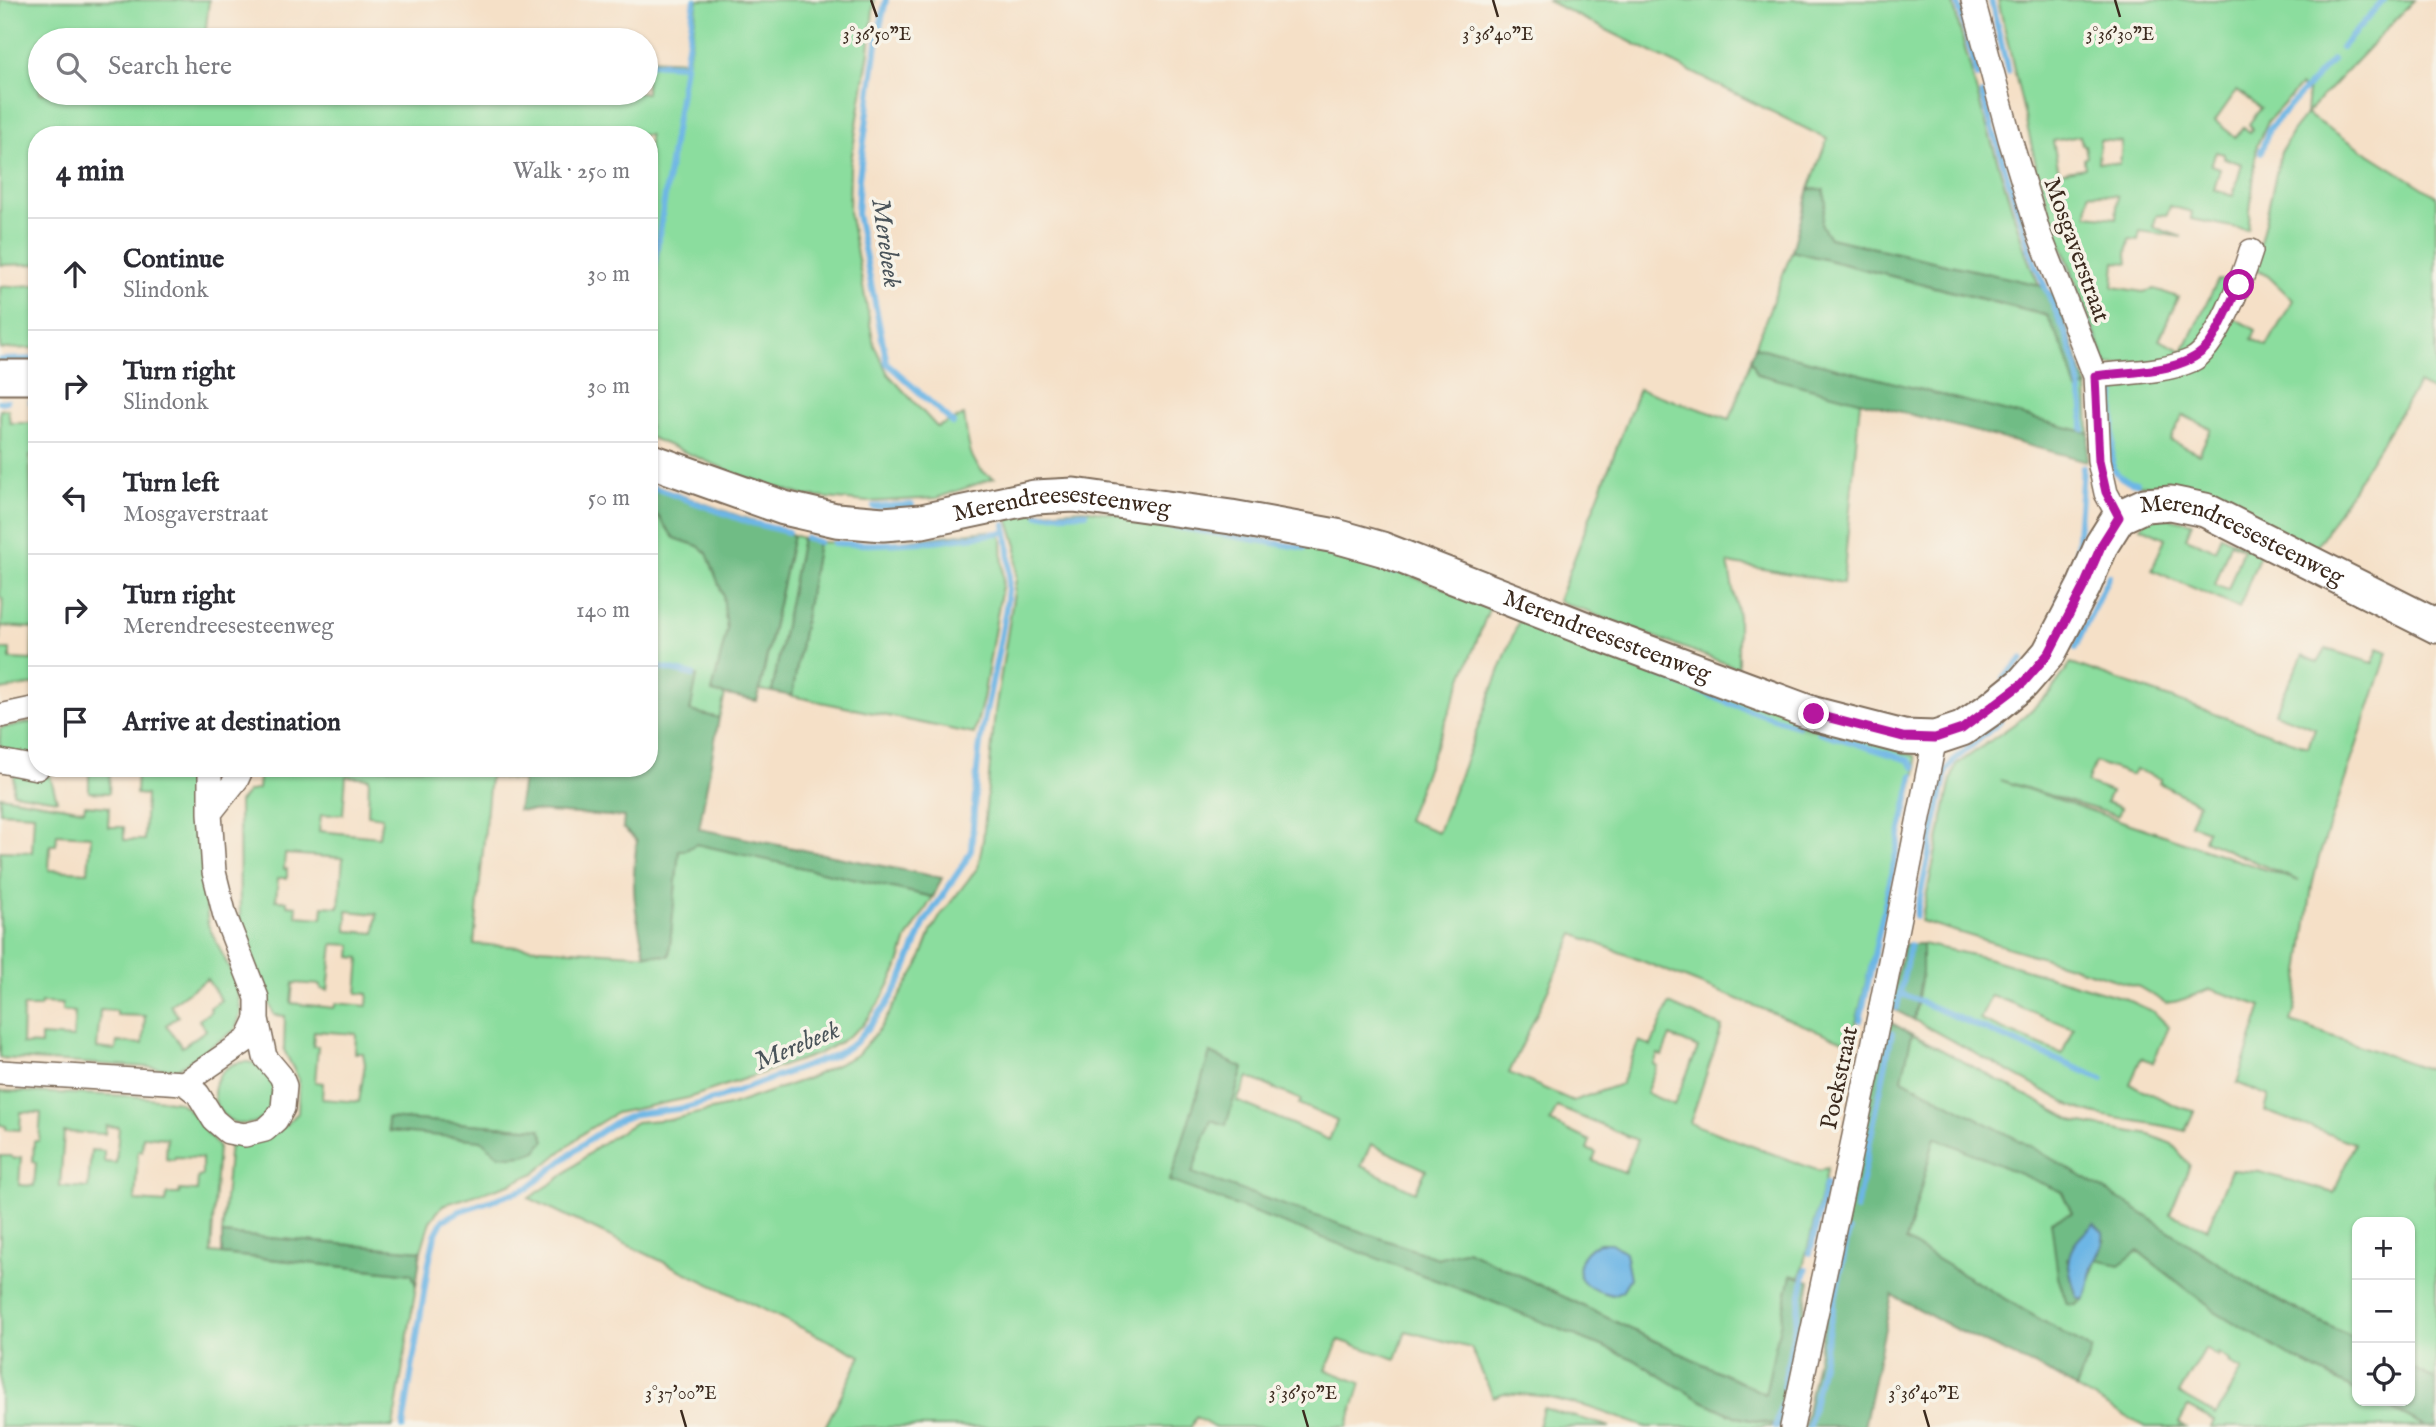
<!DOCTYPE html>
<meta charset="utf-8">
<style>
:root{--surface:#fff;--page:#f2f2f3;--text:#2b2b33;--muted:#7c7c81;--line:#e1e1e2}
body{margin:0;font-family:"IM FELL English",serif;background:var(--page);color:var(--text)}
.controls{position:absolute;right:21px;bottom:21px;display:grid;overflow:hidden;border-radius:14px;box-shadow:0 2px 5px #0004}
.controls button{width:63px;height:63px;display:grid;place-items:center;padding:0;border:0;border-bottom:2px solid var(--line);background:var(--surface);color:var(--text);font:35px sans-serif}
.stop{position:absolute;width:21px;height:21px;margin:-16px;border:5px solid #b5179e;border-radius:50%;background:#fff}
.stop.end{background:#b5179e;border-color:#fff;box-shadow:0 2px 7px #0008}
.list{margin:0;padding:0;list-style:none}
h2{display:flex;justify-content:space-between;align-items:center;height:91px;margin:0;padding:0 28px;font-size:30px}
h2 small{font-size:23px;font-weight:400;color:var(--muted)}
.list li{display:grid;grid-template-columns:46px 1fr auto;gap:21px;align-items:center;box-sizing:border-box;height:112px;padding:0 28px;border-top:2px solid var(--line)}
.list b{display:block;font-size:26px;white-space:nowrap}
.list p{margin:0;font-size:23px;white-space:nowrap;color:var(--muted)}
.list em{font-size:23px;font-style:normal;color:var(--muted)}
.icon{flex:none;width:38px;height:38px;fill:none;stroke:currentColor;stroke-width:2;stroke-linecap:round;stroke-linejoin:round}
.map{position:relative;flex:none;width:2436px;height:1427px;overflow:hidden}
.search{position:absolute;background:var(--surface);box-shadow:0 2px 5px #0004;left:28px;top:28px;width:630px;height:77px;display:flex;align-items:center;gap:18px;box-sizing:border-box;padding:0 24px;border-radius:38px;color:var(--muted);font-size:26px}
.panel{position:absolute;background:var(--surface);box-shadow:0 2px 5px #0004;left:28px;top:126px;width:630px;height:651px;border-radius:28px}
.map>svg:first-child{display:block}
</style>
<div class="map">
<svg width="2436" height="1427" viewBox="0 0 2436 1427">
<rect width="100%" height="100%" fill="#f7f3e8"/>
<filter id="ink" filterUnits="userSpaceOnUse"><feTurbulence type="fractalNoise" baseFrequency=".0143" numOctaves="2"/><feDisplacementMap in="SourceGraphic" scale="14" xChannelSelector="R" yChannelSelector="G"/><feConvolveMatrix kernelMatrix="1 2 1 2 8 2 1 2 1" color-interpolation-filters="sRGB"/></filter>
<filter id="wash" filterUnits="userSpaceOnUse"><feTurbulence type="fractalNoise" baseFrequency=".00686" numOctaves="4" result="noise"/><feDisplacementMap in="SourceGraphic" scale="28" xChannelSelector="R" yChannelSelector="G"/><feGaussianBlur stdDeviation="1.57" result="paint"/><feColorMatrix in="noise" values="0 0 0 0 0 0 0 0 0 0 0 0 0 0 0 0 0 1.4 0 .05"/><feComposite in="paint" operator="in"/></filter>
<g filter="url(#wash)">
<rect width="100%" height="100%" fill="#f5e0c7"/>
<path fill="#8bdd9e" stroke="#63845e" stroke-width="2" fill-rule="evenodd" d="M 0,0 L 209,0 L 205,37 L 268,40 L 40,40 L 40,93 L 646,93 L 646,59 L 688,61 L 698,0 L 874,0 L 869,51 L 850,167 L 849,212 L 874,345 L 888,374 L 937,427 L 964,415 C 968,440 968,468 994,478 L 937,498 L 868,502 L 805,496 L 744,477 L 649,437 L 649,135 L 37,135 L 37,264 L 0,265 Z
M 1546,0 L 1952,0 L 1980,104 L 2027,257 L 2039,285 L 1830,238 L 1821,224 L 1824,191 L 1809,189 L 1827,139 Z
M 1998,0 L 2414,0 L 2306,114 L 2436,196 L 2436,393 L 2418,384 L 2314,551 L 2186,488 L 2138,485 L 2123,481 L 2113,467 L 2111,440 L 2113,384 C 2147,371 2196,383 2218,347 C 2224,339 2227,327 2232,317 L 2256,330 L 2252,339 L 2267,346 L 2293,300 L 2268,276 L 2254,269 L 2281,152 L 2292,132 L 2306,114 L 2308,90 L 2300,86 L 2268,121 L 2257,145 L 2248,230 L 2191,219 L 2192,212 L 2170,206 L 2167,215 L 2157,214 L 2153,227 L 2182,237 L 2140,231 L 2138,240 L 2129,239 L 2127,255 L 2128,263 L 2115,262 L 2113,287 L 2143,292 L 2155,289 L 2178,297 L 2159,340 L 2183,351 L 2218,280 L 2230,281 C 2222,299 2210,337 2194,349 C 2175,364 2131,363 2107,365 L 2055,227 L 2037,169 ZM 2237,90 L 2261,108 L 2249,124 L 2252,129 L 2249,132 L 2244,127 L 2235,137 L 2215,121 ZM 2080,136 L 2082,145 L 2085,145 L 2087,157 L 2084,159 L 2085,168 L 2059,172 L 2053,141 ZM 2100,140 L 2122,142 L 2120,164 L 2098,162 ZM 2216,152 L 2224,154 L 2224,158 L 2242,164 L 2233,196 L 2214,190 L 2220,168 L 2211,165 ZM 2089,193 L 2118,196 L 2116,218 L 2087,215 ZM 2183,415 L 2211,429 L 2199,454 L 2170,440 Z
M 1792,251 L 2047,316 L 2066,354 L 2077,390 L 2087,387 L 2089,433 L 1755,347 Z
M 37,285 L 37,348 L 0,349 L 0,287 Z
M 1751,359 L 1757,374 L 1860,401 L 1843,583 L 1728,563 L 1738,616 L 1738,668 L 1558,601 L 1639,389 L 1730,419 Z
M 33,408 L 37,408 L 37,454 L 30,455 L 32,518 L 37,518 L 37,684 L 0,690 L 0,649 L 10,649 L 10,659 L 32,660 L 33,628 L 1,626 L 0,642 L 3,599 L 0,598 L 0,410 L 8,409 L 10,423 L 32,423 Z
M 1083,509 L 1173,522 L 1350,555 L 1491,604 L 1407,820 L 1438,832 L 1520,617 L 1915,756 L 1917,769 L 1851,1044 L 1574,934 L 1509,1073 L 1573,1101 L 1621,1084 L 1639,1041 L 1651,1046 L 1669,1004 L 1722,1027 L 1690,1123 L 1819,1171 L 1828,1167 L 1800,1278 L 1791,1276 L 1766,1395 L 1467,1250 L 1437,1258 L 1191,1173 L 1211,1120 L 1226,1124 L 1243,1068 L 1211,1053 L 1170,1181 L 1481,1297 L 1633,1359 L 1700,1400 L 1737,1417 L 1781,1427 L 1646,1427 L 1588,1407 L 1541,1396 L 1504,1393 L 1493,1397 L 1471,1348 L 1406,1331 L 1396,1359 L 1339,1340 L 1326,1370 L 1361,1383 L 1347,1427 L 1213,1427 L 1196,1417 L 1191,1427 L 825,1427 L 861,1356 L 529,1198 L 557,1180 L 598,1146 L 636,1122 L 673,1119 L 729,1106 L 809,1078 L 857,1055 L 881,1027 L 918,966 L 931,932 L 941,915 L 978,867 L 983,840 L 995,712 L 1016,580 L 1017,546 L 1007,515 ZM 1670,1036 L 1698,1048 L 1674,1105 L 1646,1093 L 1657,1066 L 1654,1064 L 1658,1054 L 1662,1056 ZM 1248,1077 L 1301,1100 L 1299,1104 L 1337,1121 L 1329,1140 L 1237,1101 ZM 1557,1107 L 1637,1140 L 1624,1173 L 1593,1161 L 1596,1153 L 1587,1149 L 1590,1141 L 1550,1122 ZM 1371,1144 L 1426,1170 L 1415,1192 L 1361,1166 Z
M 649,512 L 658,516 L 677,539 L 698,546 L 707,553 L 723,595 L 727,630 L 712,692 L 725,695 L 719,718 L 690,711 L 697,676 L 649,665 Z
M 2160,516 L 2192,523 L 2186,538 L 2215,550 L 2221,535 L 2260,554 L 2239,608 L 2152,570 L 2165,538 L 2141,527 L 2145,521 ZM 2230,543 L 2243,548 L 2228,590 L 2215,585 Z
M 987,531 L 998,533 L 1002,538 L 1003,580 L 983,699 L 974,734 L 792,696 L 818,542 L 882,543 Z
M 793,535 L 802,538 L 772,692 L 760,690 Z
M 2378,648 L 2388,652 L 2319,857 L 2312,886 L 2295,1009 L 2291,1022 L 2436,1072 L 2436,1380 L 2410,1367 L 2410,1222 L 2357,1222 L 2357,1340 L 2262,1292 L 2128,1204 L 2030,1146 L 1901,1079 L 1912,1034 L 2076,1122 L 2150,1135 L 2172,1144 L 2190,1165 L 2170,1214 L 2207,1229 L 2231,1170 L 2260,1172 L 2334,1193 L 2354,1143 L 2265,1111 L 2269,1096 L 2237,1083 L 2262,1006 L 2210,989 L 2179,1001 L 2166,1003 L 2139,987 L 1921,921 L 1951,780 L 1956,765 L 2024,717 L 2051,691 L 2071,663 L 2308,747 L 2315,728 L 2274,713 L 2303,655 L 2318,663 L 2326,649 L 2373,663 ZM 2095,762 L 2132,775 L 2135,769 L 2161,779 L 2159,783 L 2198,803 L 2190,824 L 2207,830 L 2204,840 L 2299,881 L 2000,780 L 2118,816 L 2121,808 L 2106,802 L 2111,792 L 2087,783 Z
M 37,721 L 37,758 L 0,752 L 0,728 Z
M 89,768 L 110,768 L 109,793 L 89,792 Z
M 137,768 L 194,768 L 193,796 L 198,798 L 207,915 L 208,925 L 236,982 L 241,1013 L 235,1030 L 177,1069 L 0,1058 L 0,851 L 32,852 L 34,814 L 0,812 L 0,796 L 84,810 L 85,805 L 109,807 L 108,827 L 124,827 L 124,840 L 144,840 L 146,795 L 136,794 ZM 57,834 L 91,836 L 88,872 L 49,870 L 50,845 L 56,845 ZM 207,979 L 221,1000 L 210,1008 L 211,1011 L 199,1020 L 206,1030 L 182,1047 L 166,1025 L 178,1016 L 170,1005 ZM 41,1003 L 62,1004 L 62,1011 L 75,1012 L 73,1038 L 41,1036 L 41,1045 L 22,1044 L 23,1007 L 40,1007 ZM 100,1010 L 117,1011 L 117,1015 L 145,1016 L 143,1044 L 117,1042 L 116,1050 L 97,1048 Z
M 260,768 L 525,768 L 523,781 L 490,777 L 474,944 L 669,956 L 679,850 L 686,850 L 696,844 L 933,897 L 907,939 L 897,970 L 881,1000 L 862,1026 L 842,1041 L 818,1054 L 688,1098 L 616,1113 L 586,1131 L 535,1173 L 510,1184 L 443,1205 L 430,1221 L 421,1251 L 222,1234 L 230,1142 L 277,1132 L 298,1113 L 299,1080 L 284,1050 L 285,1016 L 274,1015 L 240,924 L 239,802 L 248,792 L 258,789 ZM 346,776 L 369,778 L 368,815 L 382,817 L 379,837 L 319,831 L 321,815 L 343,814 ZM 285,854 L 343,858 L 339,907 L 323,906 L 322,918 L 296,916 L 297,906 L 287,905 L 287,901 L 276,900 L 278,878 L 287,878 L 287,869 L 284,869 ZM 347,911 L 377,914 L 375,933 L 347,931 ZM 333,944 L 352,945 L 351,957 L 360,958 L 357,993 L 368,994 L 367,1006 L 336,1003 L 334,1008 L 291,1003 L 293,983 L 321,985 L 321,989 L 328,990 ZM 314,1031 L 356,1034 L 355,1053 L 363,1053 L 365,1064 L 359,1102 L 322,1099 L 323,1083 L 315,1082 L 318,1046 L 313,1046 ZM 387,1118 L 540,1129 L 498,1155 L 481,1140 Z
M 14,773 L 50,776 L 57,800 L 13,793 Z
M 1922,944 L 1987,958 L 2124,998 L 2154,1012 L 2169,1027 L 2153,1062 L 2141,1058 L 2130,1084 L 2179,1107 L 2194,1111 L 2185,1131 C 2147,1120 2108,1121 2072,1106 L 1914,1020 L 1922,973 ZM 1991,995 L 2073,1028 L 2062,1054 L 1980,1020 Z
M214 1093a31 31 0 1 1 62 0a31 31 0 1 1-62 0Z
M 0,1091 L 133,1096 L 179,1102 L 189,1110 L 218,1146 L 211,1253 L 412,1274 L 416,1286 L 393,1427 L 0,1427 L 0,1156 L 11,1156 L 14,1159 L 21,1157 L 19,1185 L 34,1186 L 36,1163 L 33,1162 L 34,1141 L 39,1141 L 41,1113 L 21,1112 L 20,1130 L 6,1129 L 6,1126 L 0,1125 ZM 106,1126 L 119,1127 L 116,1163 L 104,1162 L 104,1151 L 91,1150 L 88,1188 L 60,1186 L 64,1132 L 105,1134 ZM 143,1136 L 167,1138 L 166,1159 L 174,1160 L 175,1157 L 202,1158 L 202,1176 L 198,1177 L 197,1191 L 180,1190 L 179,1194 L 167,1194 L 166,1203 L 135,1201 L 138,1151 L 142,1151 Z
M 1935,1137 L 2062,1192 L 2072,1213 L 2051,1221 L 2076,1305 C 2091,1294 2088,1276 2097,1260 L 2119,1264 L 2138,1251 L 2215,1311 L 2291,1357 L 2357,1391 L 2357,1401 L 2376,1401 L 2426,1427 L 2211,1427 L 2214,1421 L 2188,1407 L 2179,1423 L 2185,1427 L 2145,1427 L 2076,1388 L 2092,1350 L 1906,1241 ZM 2205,1349 L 2218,1357 L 2218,1353 L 2231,1361 L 2229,1363 L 2242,1370 L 2216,1415 L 2179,1394 Z
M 1543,1408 L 1604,1425 L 1610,1427 L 1538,1427 Z"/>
<path fill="#70bc85" stroke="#567352" stroke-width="2" d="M 1809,189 L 1824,190 L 1826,202 L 1821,224 L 1830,238 L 2039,285 L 2056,296 L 2087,387 L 2077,391 L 2066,354 L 2047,315 L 1792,251 Z
M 1755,347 L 2089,433 L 2087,461 L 1757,374 L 1751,359 Z
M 649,484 L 793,535 L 757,701 L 712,692 L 727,630 L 723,595 L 707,553 L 698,546 L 674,538 L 658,516 L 649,512 Z
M 802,538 L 818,542 L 792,696 L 772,692 Z
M 649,665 L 697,676 L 690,711 L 719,718 L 699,829 L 942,878 L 933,897 L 696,844 L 686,850 L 679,850 L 669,956 L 645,954 C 634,911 631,885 637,841 L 623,828 L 624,817 L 518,810 L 525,768 L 649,768 Z
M 1904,944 L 1922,944 L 1922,973 L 1914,1020 L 1889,1007 Z
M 1884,1019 L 1912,1034 L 1902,1079 L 2030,1146 L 2128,1204 L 2262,1292 L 2357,1340 L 2357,1391 L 2291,1357 L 2215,1311 L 2138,1251 L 2119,1265 L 2097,1260 L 2104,1241 L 2067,1259 L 2077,1297 L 2083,1300 L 2076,1305 L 2067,1304 L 2058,1277 L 2051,1221 L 2072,1213 L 2062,1192 L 1935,1137 L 1906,1241 L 2092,1350 L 2076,1388 L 2053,1374 L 1957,1330 L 1892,1295 L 1864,1427 L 1804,1427 Z
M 1210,1053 L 1243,1068 L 1226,1125 L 1211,1120 L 1192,1173 L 1437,1258 L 1467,1250 L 1765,1394 L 1791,1275 L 1810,1281 L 1782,1426 L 1737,1417 L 1700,1400 L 1633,1359 L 1481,1297 L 1170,1181 Z
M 387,1118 L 540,1129 L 545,1140 L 537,1151 L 524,1155 L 512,1156 L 498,1155 L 481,1140 L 389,1131 Z
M 222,1234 L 421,1251 L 416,1286 L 412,1274 L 222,1254 Z
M 2410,1367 L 2436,1380 L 2436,1427 L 2426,1427 L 2376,1401 L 2410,1401 Z"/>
<path fill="#6db6e5" stroke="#547082" stroke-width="2" d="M 2094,1224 L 2103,1232 C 2105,1247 2096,1257 2091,1271 C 2088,1281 2090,1292 2083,1300 L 2077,1297 C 2065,1259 2063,1251 2094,1224 Z
M 1598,1243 L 1611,1243 L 1625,1252 L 1630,1278 L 1622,1291 L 1612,1295 C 1605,1293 1596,1291 1590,1287 C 1568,1273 1581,1252 1598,1243 Z"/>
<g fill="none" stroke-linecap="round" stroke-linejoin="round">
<path stroke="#6db6e5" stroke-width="6" d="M 886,0 L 878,36 L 859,178 L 857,214 L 887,363 L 953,423
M 1957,0 L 1978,76
M 1991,0 L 2008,72
M 2341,48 L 2384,0
M 646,63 L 685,65
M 1982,94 L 2033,259 L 2066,335 L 2077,368 L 2083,407 L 2083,429
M 2261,152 L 2269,129 L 2332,60
M 2037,188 L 2055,244 L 2104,369
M 651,287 L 695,0
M 0,360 L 37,359
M 2114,394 L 2112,464 C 2117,478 2124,480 2137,483
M 0,402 L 7,401
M 31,402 L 37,401
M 649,486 L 748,522 L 788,532
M 874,507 L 912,505
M 1038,515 L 1086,513
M 1152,523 L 1305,548
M 806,538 L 819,542
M 834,543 C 894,547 947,540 1007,532
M 2077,550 L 2083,467
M 1322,551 L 1395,572
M 2059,600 L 2070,572
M 1552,633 L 1570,640
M 2075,648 L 2109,576
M 1628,662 L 1731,704 L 1798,726
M 649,665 L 693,675
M 2003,679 L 2022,659
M 1819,732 L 1908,760 L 1914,767
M 1916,916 L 1946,772 L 1953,761 L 2000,722
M 1900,993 L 2102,1079
M 1897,1008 L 1910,945
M 1860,1020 L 1913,775
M 1856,1210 L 1892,1033
M 1810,1253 L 1826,1184
M 1783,1387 L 1806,1269
M 403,1427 L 428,1267 L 435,1235 L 443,1220 L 460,1211 L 528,1188 L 587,1141 L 617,1121 L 636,1114 L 685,1108 L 716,1099 L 836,1055 L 856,1042 L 887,1004 L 901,980 L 925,922 L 965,862 L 971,850 C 975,811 975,770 982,732 C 992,674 1020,580 1005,525
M 1776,1427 L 1781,1405
M 1809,1427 L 1849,1231"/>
</g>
</g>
<g filter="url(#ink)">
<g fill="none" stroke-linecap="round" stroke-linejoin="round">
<g stroke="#7c6a59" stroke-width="26">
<path id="minor" d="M 1973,0 L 2010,139 L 2038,231 L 2095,376 L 2099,461 L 2106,493 L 2119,517
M 2095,376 C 2125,372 2163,373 2192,360 C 2216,349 2243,277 2251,251
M 0,716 L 37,708
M 0,761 L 37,768
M 210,813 L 237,779 L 242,768
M 0,1072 L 184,1083 L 247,1040 L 257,1019 L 257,998 L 225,916 L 214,872 L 210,813 L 210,768
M 184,1083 L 198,1094 L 214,1120 L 228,1132 L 245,1135 L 265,1130 L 276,1120 L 283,1108 L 285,1086 L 281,1076 L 265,1057 L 257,1019
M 1792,1427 L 1870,1061 L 1935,738"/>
</g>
<g stroke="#7c6a59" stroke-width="37">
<g id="secondary">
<path d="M 0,377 L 37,377"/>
<path id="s1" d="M 649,460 L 784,508 L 836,520 L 883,524 L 922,521 L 1035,497 L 1074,495 L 1231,517 L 1336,536 L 1382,549 L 1599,634 L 1814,714 L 1903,737 L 1935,738 L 1962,729 L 1992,708 L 2023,683 L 2049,653 L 2084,586 L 2102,544 L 2119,517 L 2145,505 L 2171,503 L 2205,510 L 2436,626"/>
</g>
</g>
<use href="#minor" stroke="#fff" stroke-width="23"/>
<use href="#secondary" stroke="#fff" stroke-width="33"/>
</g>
</g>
<g fill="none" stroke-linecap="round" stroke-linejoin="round" filter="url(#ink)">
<path stroke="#b5179e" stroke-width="9" d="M 1814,714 L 1903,737 L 1935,738 L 1962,729 L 2023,683 L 2049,653 L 2084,586 L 2102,544 L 2119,517 L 2106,492 L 2099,461 L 2095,376 C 2130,371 2188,374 2210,343 C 2222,326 2230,303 2239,285"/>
</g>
<path fill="none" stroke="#3b2a1e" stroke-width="2.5" d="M 871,0 L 877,17M 1493,0 L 1498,17M 2115,0 L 2120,17M 681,1410 L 686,1427M 1303,1410 L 1308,1427M 1924,1410 L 1929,1427"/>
<g text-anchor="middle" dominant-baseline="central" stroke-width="7" stroke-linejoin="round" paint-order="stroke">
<g font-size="24" fill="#3b2a1e" stroke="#f7f3e8">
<text transform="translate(2076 250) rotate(70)">Mosgaverstraat</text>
<text stroke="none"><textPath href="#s1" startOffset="425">Merendreesesteenweg</textPath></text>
<text stroke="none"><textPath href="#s1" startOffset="1768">Merendreesesteenweg</textPath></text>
<text stroke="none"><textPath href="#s1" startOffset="992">Merendreesesteenweg</textPath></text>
<text transform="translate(1840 1078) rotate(-78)">Poekstraat</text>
</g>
<g font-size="26" font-style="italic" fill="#4a545a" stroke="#f7f3e8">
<text transform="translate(886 243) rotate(82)">Merebeek</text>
<text transform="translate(797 1046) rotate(-23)">Merebeek</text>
</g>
</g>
<g font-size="18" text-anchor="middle" fill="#3b2a1e" stroke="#f7f3e8" stroke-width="7" stroke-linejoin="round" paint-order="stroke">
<text x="877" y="40">3°36'50"E</text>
<text x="1498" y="40">3°36'40"E</text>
<text x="2120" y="40">3°36'30"E</text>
<text x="681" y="1399">3°37'00"E</text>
<text x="1303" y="1399">3°36'50"E</text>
<text x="1924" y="1399">3°36'40"E</text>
</g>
</svg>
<div class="controls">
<button>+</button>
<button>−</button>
<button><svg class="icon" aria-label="locate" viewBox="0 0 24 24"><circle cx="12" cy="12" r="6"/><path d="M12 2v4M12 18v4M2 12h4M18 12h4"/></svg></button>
</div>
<div class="stop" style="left:2239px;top:285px"></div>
<div class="stop end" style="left:1814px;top:714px"></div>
<div class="search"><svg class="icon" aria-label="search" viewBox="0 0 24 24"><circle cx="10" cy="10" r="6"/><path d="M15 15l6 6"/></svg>Search here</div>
<section class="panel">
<h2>4 min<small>Walk · 250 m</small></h2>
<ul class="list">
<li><svg class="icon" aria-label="ahead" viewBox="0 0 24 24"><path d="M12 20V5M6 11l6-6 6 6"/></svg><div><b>Continue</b><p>Slindonk</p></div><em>30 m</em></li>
<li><svg class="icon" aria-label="right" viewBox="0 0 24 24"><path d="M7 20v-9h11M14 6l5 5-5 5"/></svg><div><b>Turn right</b><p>Slindonk</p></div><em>30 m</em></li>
<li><svg class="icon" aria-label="left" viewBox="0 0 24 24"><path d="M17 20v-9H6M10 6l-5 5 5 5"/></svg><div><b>Turn left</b><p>Mosgaverstraat</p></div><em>50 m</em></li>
<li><svg class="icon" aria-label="right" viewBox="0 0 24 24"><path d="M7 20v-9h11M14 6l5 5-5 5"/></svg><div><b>Turn right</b><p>Merendreesesteenweg</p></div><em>140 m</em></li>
<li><svg class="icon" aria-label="arrive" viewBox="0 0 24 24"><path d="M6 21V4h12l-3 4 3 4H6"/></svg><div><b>Arrive at destination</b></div></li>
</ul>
</section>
</div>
